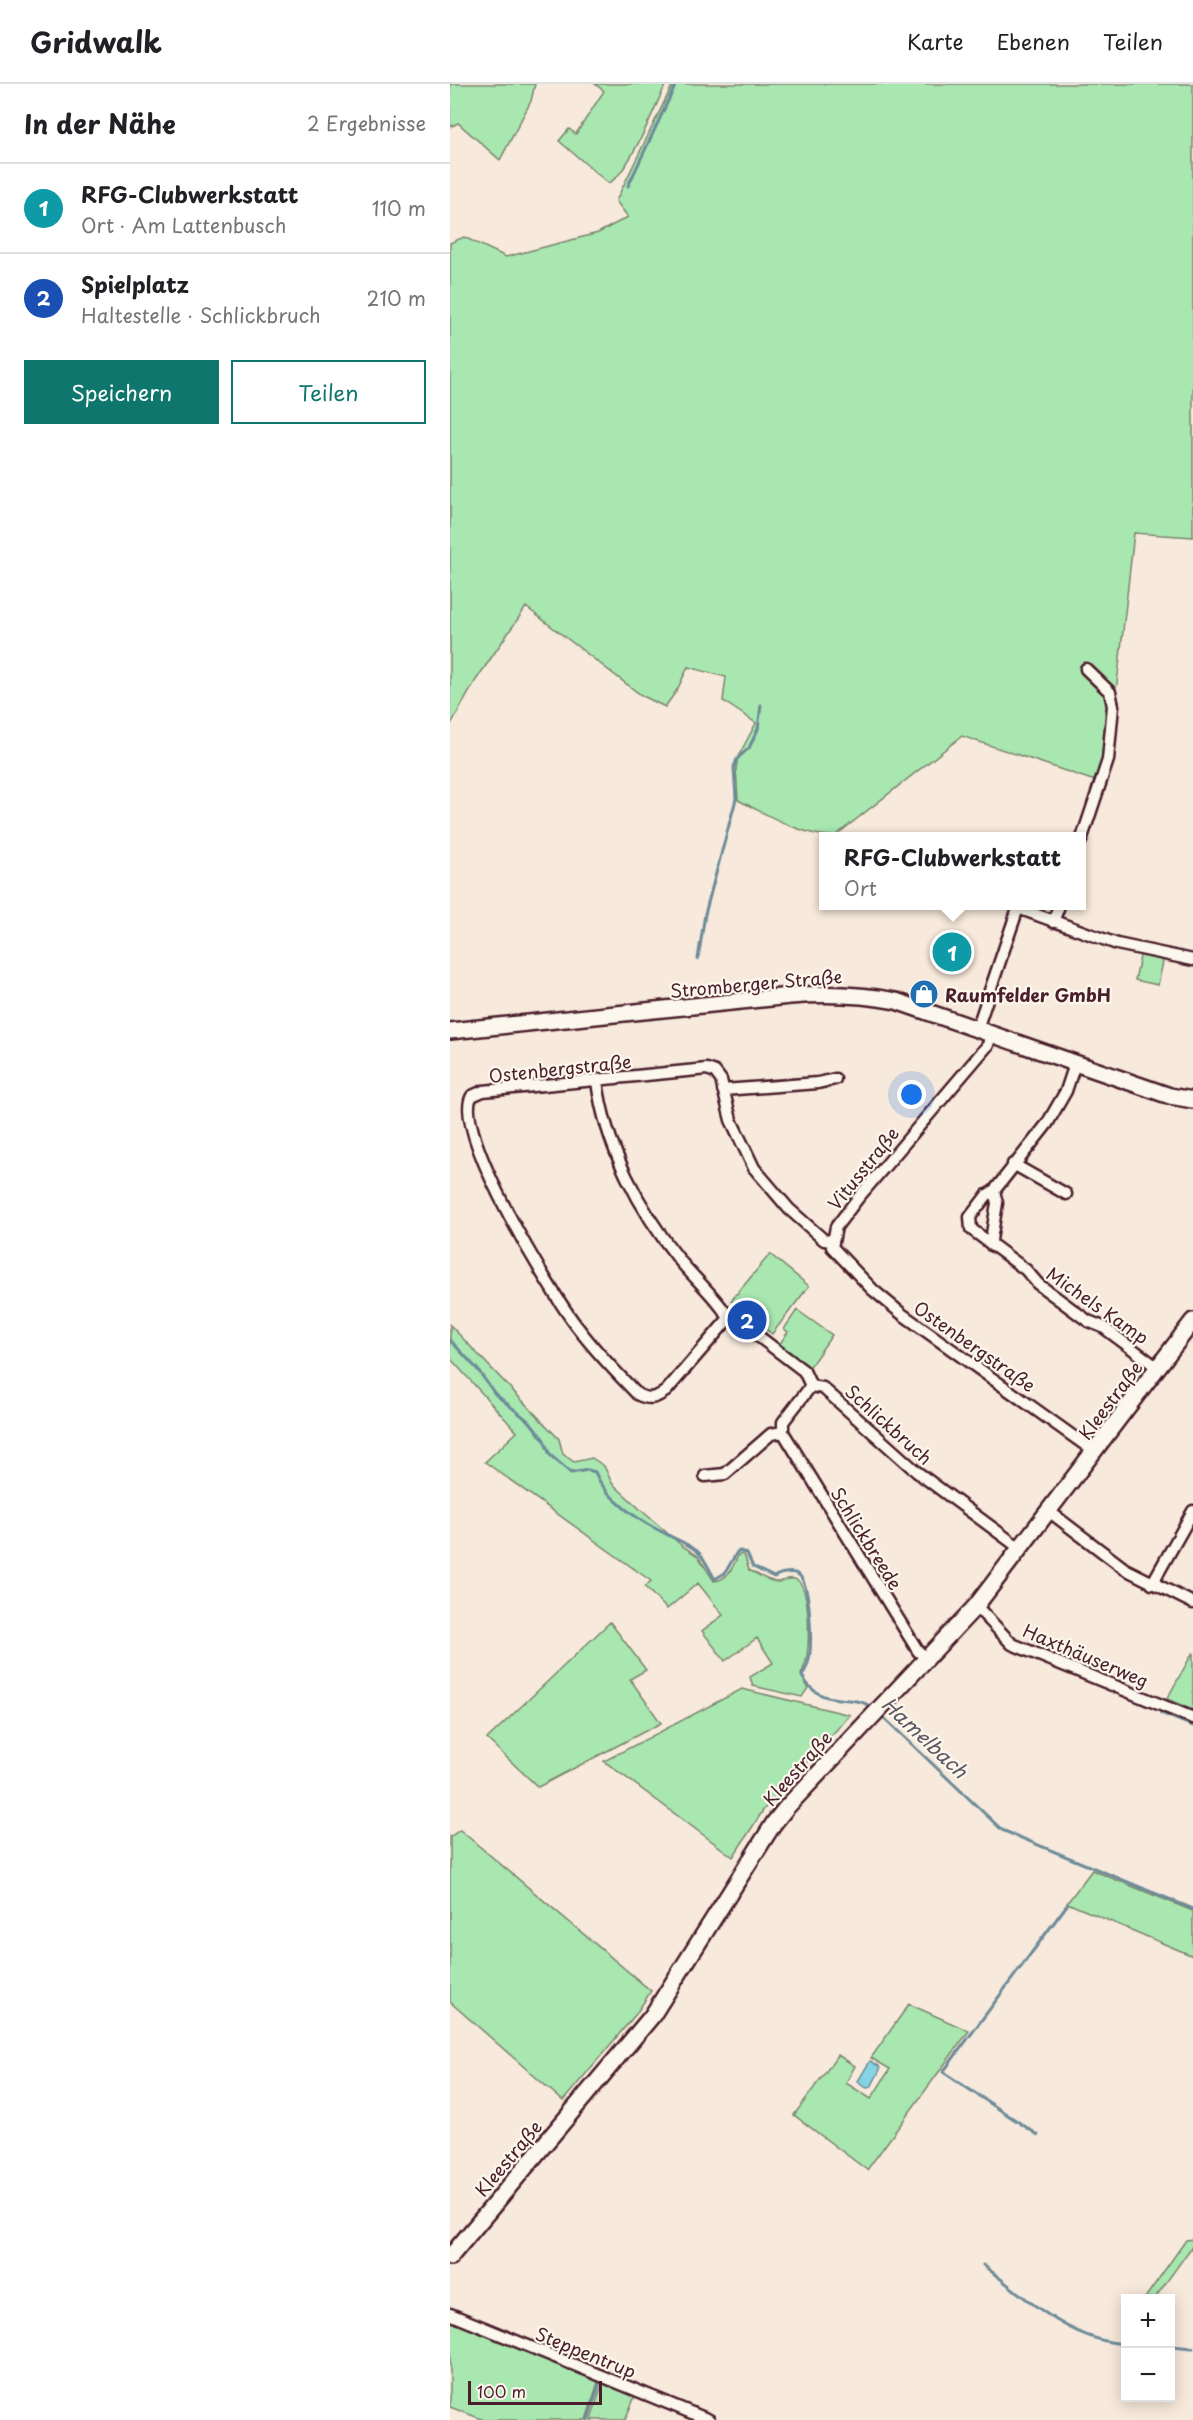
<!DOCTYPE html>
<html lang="de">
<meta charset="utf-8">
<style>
:root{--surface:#fff;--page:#f2f2f2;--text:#202124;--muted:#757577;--line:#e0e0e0;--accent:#0f766e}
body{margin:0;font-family:"Playpen Sans",sans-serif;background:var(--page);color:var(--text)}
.controls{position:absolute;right:18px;bottom:18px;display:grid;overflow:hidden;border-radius:0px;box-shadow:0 3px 15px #0003}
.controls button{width:54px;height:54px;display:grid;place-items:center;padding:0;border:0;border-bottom:2px solid var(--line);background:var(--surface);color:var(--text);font:30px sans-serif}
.scale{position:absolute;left:18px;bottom:15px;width:134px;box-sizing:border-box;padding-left:6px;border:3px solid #4a1f2b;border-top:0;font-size:16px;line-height:21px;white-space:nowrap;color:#4a1f2b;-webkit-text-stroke:4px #fbf7ec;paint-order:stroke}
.you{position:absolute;left:462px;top:1011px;width:21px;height:21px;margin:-15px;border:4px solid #fff;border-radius:50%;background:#1a73e8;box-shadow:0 0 0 9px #1a73e833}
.badge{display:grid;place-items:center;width:39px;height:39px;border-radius:50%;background:var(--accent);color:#fff;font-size:20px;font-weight:700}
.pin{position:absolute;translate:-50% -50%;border:3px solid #fff;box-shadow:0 2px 6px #0006}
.popup{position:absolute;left:369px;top:748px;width:267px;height:78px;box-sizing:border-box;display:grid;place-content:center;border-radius:0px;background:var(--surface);filter:drop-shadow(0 2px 4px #0005);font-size:20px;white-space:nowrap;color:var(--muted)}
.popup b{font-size:22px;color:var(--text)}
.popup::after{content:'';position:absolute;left:50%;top:100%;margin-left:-12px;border:12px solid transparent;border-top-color:var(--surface)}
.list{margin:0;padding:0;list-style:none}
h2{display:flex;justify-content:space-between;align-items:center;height:78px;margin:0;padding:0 24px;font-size:26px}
h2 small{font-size:20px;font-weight:400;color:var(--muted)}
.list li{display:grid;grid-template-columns:39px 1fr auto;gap:18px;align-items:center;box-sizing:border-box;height:90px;padding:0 24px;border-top:2px solid var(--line)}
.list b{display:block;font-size:22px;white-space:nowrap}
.list p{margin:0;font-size:20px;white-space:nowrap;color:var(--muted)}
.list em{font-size:20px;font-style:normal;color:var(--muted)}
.actions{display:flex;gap:12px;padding:18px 24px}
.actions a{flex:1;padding:14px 0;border:2px solid var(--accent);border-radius:0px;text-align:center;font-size:21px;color:var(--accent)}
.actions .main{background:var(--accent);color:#fff}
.map{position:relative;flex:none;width:743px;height:2336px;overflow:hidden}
header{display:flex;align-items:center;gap:36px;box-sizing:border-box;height:84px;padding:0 30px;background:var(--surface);border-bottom:2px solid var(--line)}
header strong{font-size:28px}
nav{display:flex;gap:33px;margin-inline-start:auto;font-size:21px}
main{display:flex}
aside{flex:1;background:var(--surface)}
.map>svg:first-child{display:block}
</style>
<header>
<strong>Gridwalk</strong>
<nav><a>Karte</a><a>Ebenen</a><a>Teilen</a></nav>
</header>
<main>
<aside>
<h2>In der Nähe<small>2 Ergebnisse</small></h2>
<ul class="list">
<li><span class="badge" style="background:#0f9aa8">1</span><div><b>RFG-Clubwerkstatt</b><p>Ort · Am Lattenbusch</p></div><em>110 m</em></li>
<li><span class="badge" style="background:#1a4fb4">2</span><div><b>Spielplatz</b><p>Haltestelle · Schlickbruch</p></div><em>210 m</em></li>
</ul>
<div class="actions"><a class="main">Speichern</a><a>Teilen</a></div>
</aside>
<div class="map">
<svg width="743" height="2336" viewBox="0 0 743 2336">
<rect width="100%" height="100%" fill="#f7e9db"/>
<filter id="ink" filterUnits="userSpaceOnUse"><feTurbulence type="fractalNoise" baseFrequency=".0167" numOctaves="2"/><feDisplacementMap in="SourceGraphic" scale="12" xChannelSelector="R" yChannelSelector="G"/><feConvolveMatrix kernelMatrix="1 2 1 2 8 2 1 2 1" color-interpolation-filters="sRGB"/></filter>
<g filter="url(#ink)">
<path fill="#a8e7af" stroke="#79836d" stroke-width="1.5" d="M 0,0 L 85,0 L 81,17 L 50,76 L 8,39 L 0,43 Z
M 145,0 L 216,0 C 206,20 177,94 158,99 L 109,57 L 119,45 L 126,50 L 154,7 Z
M 223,0 L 743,0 L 743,453 L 684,449 L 667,600 C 655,632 658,666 648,698 L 512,652 L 385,752 C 354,753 316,730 288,716 L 286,684 L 288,673 L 306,639 L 273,617 L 276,593 L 238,583 L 227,606 L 215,623 L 191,611 L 76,523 L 26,596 L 0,642 L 0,159 L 14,153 L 56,173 L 148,149 L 178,133 L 166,117 Z
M 691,868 L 714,873 L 708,901 L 685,896 Z
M 320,1170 L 359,1202 L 322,1250 L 281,1217 Z
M 347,1226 L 382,1251 L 359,1284 L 329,1261 L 338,1248 L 334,1245 Z
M 0,1241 L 109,1355 L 113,1370 L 124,1378 L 142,1374 L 154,1382 L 162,1399 L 191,1426 L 231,1461 L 248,1472 L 264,1497 C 278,1496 283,1483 288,1471 L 291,1470 L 295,1473 L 299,1486 C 307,1490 320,1499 329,1498 C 335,1497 341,1492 347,1496 C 361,1505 359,1557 357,1573 C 356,1579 353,1585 351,1591 L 358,1604 L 352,1613 L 303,1602 L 300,1593 L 323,1579 L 307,1554 L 275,1577 L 252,1547 L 273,1531 L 248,1499 L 217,1525 L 195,1503 L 201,1497 L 35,1378 L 67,1348 L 0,1274 Z
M 160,1538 L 196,1586 L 180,1595 L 211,1639 L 88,1703 L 37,1655 Z
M 743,1568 L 743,1626 L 717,1615 Z
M 292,1605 L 400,1631 L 314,1725 L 283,1773 L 154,1677 Z
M 10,1746 L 201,1907 L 186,1930 L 113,2017 L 0,1918 L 0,1753 Z
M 642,1786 L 743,1827 L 743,1872 L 617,1819 Z
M 459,1920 L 519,1947 L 417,2086 L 344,2031 L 388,1971 L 405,1982 L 396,1999 L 421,2015 L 440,1985 L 421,1974 Z
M 743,2155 L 743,2161 L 705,2214 L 695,2214 L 736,2156 Z
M 0,2236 L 149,2295 L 136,2336 L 34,2336 L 0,2323 Z
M 153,2296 L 186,2310 L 175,2336 L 141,2336 Z"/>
<path fill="#85d3e3" stroke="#6d8b99" stroke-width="1.5" d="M 420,1977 L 429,1982 L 430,1986 L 421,2003 L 417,2004 L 411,2001 L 408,1997 Z"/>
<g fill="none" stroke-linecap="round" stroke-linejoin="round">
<path stroke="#6d8b99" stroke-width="3" d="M 178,102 L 226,0
M 248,875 L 255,830 L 286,715 L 284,683 L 287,675 L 299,664 L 308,645 L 311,621
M 0,1256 L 28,1286 L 45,1310 L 81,1339 L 94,1356 L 100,1371 L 121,1389 L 138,1386 L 145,1388 C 155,1414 189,1437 214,1449 C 225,1455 237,1459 247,1467 C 255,1474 259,1486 265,1495 L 275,1489 L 287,1468 L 290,1467 L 297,1470 L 303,1483 L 324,1493 C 330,1489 344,1486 350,1492 C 361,1504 362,1559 359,1575 C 358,1581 355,1587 352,1592 C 372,1628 402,1606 424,1625
M 720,1619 L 743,1628
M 711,1629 L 743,1642
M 431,1631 L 552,1746 L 743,1825
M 289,1779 L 322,1727 L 405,1638
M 232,1871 L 282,1790
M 216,1924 L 233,1898
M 137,2021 L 203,1943
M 588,2051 L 493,1988 L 617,1821
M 0,2160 L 113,2026
M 533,2181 C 575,2213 619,2257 676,2260
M 720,2262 L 743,2264
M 138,2336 L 150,2297"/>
<g stroke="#4a1f2b" stroke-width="15">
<path id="street" d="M 631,757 L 658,676 L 663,622 L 660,608 L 636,585
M 603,838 L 609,822
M 527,945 L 568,824 L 667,860 L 743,876
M 541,950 L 538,961 L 408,1114 L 386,1143 L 382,1163 L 423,1206 L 452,1230 L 645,1368
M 625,980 L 616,1007 L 597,1040 L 544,1107 L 537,1111 L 520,1133 L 521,1145 L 576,1186 L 588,1200 L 638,1237 L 653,1243 L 708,1284
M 147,997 C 155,1062 190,1127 231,1178 C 247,1197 266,1213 279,1234 L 291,1239 L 354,1287 L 361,1302
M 273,1006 L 368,999 L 385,995
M 563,1080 L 616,1110
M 542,1162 L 541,1156 L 547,1119 L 544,1107
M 279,1234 L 216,1307 C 205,1315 198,1316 187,1310 C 167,1289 146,1268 129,1245 C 104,1214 0,1044 22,1012 L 33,1007 L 257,985 L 265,988 L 271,996 L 281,1036 L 304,1084 L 339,1125 L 374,1156 L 382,1157
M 361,1302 L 333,1338 L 333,1348 L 468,1567 L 477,1574
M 361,1302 L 373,1304 L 467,1388 L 571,1465
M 255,1392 L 275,1390 L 321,1350 L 333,1348
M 600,1428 L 675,1485 L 743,1519
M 702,1500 L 743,1427
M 526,1522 L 562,1560 L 743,1634
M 0,2230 L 259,2336"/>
</g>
<g stroke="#4a1f2b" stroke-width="20">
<path id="secondary" d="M 0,947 L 340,912 C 377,909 409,910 446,917 L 720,1012 L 743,1016
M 0,2173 L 202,1932 L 324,1739 L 336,1724 L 526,1522 L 743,1237"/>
</g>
<use href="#street" stroke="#fbf7ec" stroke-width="10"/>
<use href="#secondary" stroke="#fbf7ec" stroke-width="15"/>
</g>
</g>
<defs>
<g id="shop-disc" transform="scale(1.5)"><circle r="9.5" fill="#1f6fb2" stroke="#fbf7ec"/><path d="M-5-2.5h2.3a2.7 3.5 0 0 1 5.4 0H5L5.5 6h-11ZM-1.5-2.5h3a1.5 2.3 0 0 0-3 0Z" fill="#fff"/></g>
</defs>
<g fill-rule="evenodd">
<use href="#shop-disc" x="474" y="910"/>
</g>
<g text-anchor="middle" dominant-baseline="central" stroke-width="4.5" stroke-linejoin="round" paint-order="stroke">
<g font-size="18" fill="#4a1f2b" stroke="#fbf7ec">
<text transform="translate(306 899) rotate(-5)">Stromberger Straße</text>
<text transform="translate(110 984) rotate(-6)">Ostenbergstraße</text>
<text transform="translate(413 1084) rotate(-51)">Vitusstraße</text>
<text transform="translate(648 1221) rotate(35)">Michels Kamp</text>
<text transform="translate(525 1262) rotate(35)">Ostenbergstraße</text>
<text transform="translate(660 1316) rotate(-53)">Kleestraße</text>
<text transform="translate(439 1340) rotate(42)">Schlickbruch</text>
<text transform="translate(417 1454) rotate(58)">Schlickbreede</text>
<text transform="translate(636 1571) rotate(23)">Haxthäuserweg</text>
<text transform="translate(347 1684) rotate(-48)">Kleestraße</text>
<text transform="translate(58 2074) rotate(-50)">Kleestraße</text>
<text transform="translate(136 2268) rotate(22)">Steppentrup</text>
</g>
<g font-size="18" font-weight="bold" fill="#4a1f2b" stroke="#fbf7ec" text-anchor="start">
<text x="495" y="910">Raumfelder GmbH</text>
</g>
<g font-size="20" font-style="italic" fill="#5c5562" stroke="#fbf7ec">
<text transform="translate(475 1653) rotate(43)">Hamelbach</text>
</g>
</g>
</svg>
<div class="controls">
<button>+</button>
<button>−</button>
</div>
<div class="scale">100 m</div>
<div class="you"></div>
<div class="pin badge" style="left:502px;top:868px;background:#0f9aa8">1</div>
<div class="popup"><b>RFG-Clubwerkstatt</b>Ort</div>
<div class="pin badge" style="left:297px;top:1236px;background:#1a4fb4">2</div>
</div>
</main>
